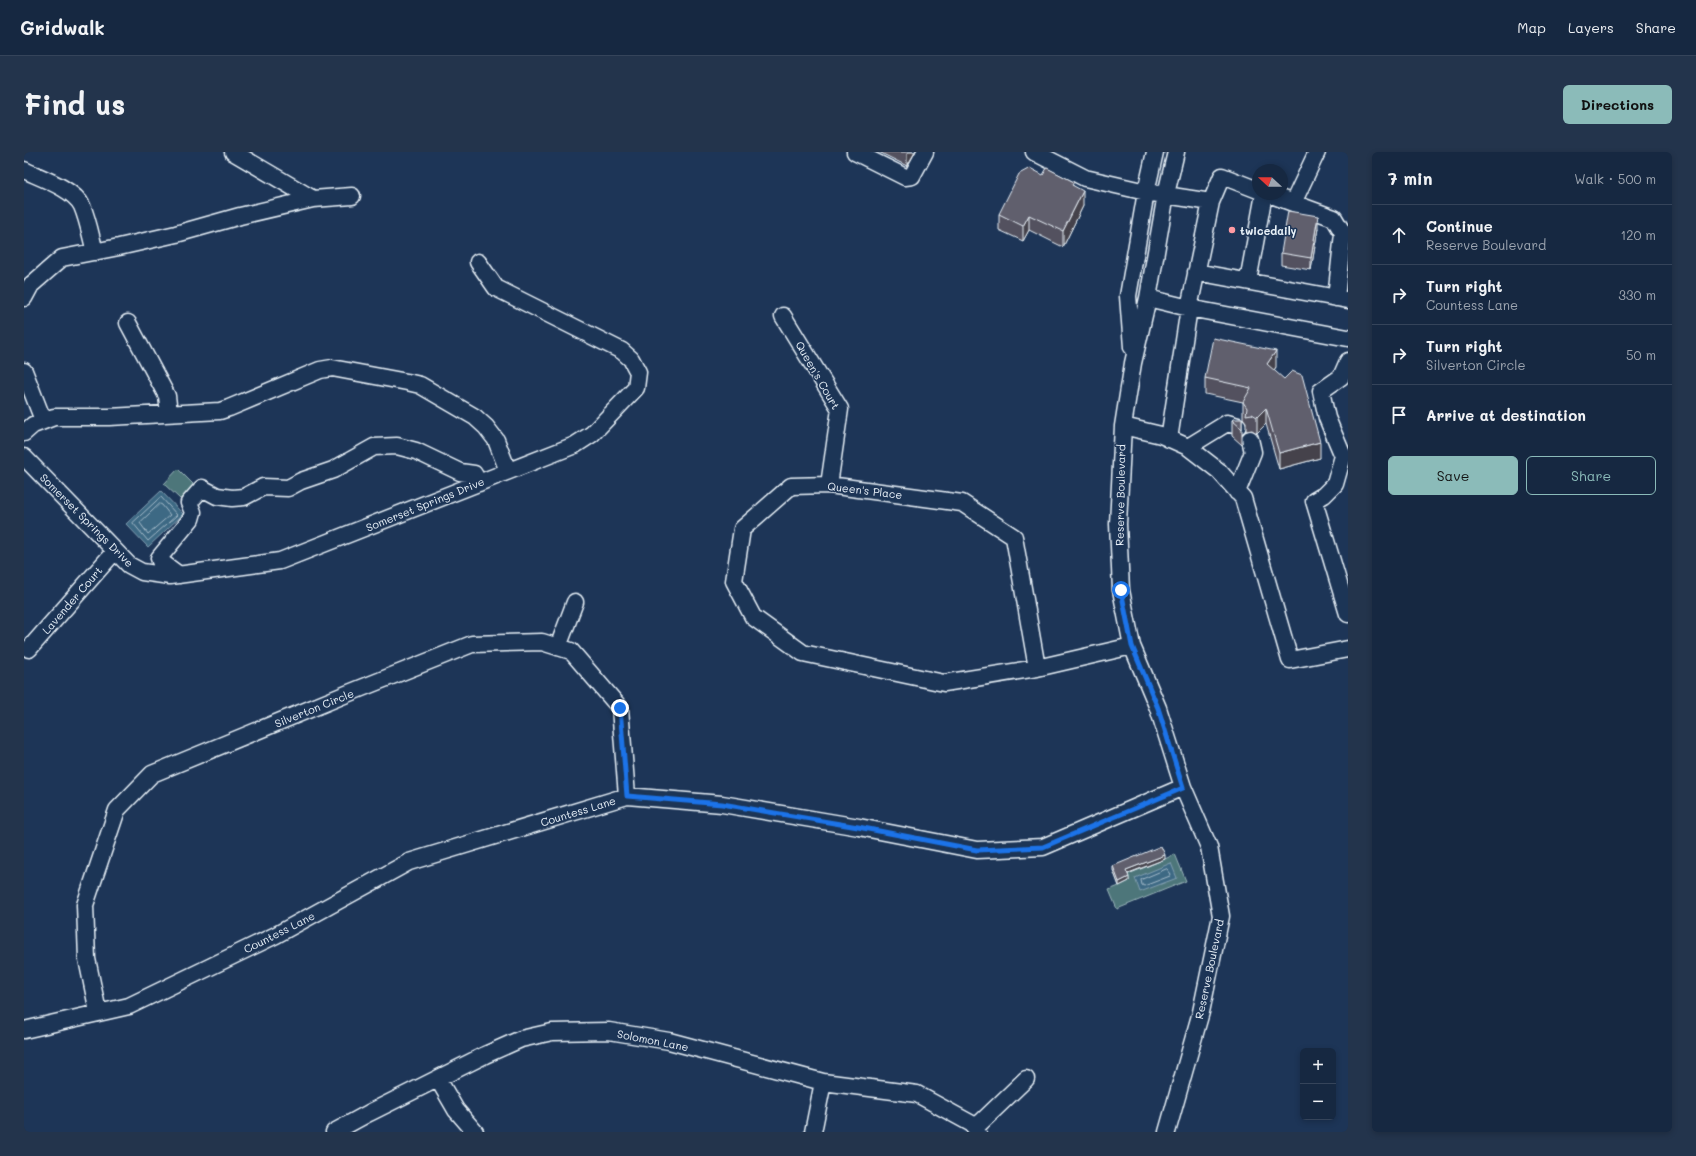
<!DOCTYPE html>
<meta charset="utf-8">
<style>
:root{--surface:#162841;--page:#23344c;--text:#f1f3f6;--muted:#9ea6b1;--line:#35445a;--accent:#8bbbb9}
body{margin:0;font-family:Mali,sans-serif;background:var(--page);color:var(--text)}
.controls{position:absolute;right:12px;bottom:12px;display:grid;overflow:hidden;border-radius:6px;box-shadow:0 2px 6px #0003}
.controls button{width:36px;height:36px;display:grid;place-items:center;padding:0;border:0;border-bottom:1px solid var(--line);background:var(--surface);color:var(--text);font:20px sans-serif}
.compass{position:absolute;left:1228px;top:12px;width:36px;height:36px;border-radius:50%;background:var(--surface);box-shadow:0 2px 6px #0003;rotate:291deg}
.stop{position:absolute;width:12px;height:12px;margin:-9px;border:3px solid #1a73e8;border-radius:50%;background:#fff}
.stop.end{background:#1a73e8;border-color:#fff;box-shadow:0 1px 4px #0008}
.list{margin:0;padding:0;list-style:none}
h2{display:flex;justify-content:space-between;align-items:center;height:52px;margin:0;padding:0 16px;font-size:17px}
h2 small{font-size:13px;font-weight:400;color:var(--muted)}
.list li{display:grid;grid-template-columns:26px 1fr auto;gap:12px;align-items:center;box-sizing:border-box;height:60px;padding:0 16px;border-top:1px solid var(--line)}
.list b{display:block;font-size:15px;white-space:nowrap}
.list p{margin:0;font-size:13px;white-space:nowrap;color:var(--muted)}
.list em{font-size:13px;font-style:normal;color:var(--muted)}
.actions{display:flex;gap:8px;padding:12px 16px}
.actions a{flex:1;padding:9px 0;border:1px solid var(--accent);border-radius:6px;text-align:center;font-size:14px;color:var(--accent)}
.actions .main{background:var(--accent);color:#111}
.icon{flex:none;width:22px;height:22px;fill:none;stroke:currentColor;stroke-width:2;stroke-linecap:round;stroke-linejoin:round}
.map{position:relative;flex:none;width:1324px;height:980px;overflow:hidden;border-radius:6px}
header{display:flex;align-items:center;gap:24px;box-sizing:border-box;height:56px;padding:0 20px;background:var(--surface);border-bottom:1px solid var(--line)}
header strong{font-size:19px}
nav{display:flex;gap:22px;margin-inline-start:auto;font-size:14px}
.intro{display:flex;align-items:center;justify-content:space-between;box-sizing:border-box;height:96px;padding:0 24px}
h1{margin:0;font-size:28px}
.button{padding:10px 18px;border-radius:6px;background:var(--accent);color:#111;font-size:14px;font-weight:700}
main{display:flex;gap:24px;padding:0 24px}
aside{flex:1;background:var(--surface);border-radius:6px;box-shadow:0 2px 6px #0003}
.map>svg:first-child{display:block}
</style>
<header>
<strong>Gridwalk</strong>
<nav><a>Map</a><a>Layers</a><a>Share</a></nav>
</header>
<div class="intro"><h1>Find us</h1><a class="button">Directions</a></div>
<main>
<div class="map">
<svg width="1324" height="980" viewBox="0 0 1324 980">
<rect width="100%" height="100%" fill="#1d3557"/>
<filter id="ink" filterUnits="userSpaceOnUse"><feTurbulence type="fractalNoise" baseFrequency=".025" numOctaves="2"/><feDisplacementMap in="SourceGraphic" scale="8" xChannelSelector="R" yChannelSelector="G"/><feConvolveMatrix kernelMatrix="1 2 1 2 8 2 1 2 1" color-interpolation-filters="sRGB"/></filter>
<g filter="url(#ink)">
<path fill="#4d767a" stroke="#9ab4b9" d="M 154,317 L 170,333 L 156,347 L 140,332 Z
M 1137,698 L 1141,707 L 1151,702 L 1162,729 L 1093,757 L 1085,738 L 1095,734 L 1089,718 Z"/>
<path fill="#3e6984" stroke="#829fb2" d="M 137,339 L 159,362 L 124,395 L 102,372 Z
M 1147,711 L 1153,726 L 1116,740 L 1111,726 Z"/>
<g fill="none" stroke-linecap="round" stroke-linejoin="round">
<path stroke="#a4bbca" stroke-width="1" d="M 137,345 L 153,363 L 124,389 L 109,371 Z
M 136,352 L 138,353 L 146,363 L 124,382 L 116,371 Z
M 1143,717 L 1147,722 L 1146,724 L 1120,734 L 1118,733 L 1117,728 Z"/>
<g stroke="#e8f1f8" stroke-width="19">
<path id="minor" d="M 209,0 L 289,47
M 831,0 L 881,25 L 888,24 L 901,0
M 1010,0 L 1061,26 L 1122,40 L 1187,50 L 1165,156 L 1145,287
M 0,18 C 17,26 50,37 58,54 C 64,68 67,85 71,100
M 1245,42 L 1269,51 L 1293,0
M 1187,50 L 1198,24 L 1234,38
M 1269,51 L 1310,66 L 1319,81 L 1312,146
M 1172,120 L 1324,148
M 1224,129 L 1240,42
M 0,146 L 7,133 L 38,106 L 95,95 L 152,82 L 216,64 L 289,47 L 328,44
M 1124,146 L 1165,156 L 1324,186
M 759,164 L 816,257 L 805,333
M 104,171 L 143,244 L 145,261
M 1108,195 L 1104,144 L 1122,40 L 1131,0
M 1324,209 L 1317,225 L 1297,239 L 1303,266 L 1319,304 L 1311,332 L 1300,343 L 1290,349 L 1324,462
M 0,219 L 19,268
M 1099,274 L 1137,283 L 1164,295 L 1195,319 L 1219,346 L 1266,508 L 1324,497
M 0,281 L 9,273 L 30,265 L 85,265 L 196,259 L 205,256 L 296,218 L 308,216 L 383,230 L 396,233 L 451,265 L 462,275 L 472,288 L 484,319
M 1164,295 L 1203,271 L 1214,274
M 0,305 L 105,413 L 118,420 L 146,424 L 256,409 L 551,293 L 568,282 L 612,236 L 614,220 L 607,207 L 598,199 L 472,136 L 454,110
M 1213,340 L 1229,300 L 1226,287
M 155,423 L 136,409 L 135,406 L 167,367 L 169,360 L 165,351 L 178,336 L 193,344 L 208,346 L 220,345 L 239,335 L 264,336 L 277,329 L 309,318 L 350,295 L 373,294 L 392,299 L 436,320 L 450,322 L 455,331
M 534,495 L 551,450
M 5,497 L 91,399
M 1013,516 L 990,385 L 938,351 L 805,333 L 767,334 L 718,377 L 710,429 L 729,465 L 779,501 L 920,531 L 1013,516 L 1108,494
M 74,860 L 63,807 L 61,753 L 93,658 L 128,622 L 325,541 L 448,492 L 518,490 L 547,499 L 596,556 L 603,644
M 0,878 L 105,854 L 252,783 L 385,710 L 603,644 L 698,652 L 835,675 L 953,698 L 1019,695 L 1159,635
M 414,927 L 432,958 L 451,980
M 951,976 L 1002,927
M 310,980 L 345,961 L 461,903 L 497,887 L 528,880 L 585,879 L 645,889 L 799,930 L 893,942 L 948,972 L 954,980
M 789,980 L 799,930
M 1143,980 L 1177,860 L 1197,764 L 1185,695 L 1159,635 L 1134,556 L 1108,494 L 1097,438 L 1094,372 L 1099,274 L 1109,211 L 1124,146 L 1142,42 L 1152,0"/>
</g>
<use href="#minor" stroke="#1d3557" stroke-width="16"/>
</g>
<path fill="#53515e" stroke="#e8f1f8" d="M 855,0 L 891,0 L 883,14 Z
M 1019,23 L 1050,34 L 1059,54 L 1039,95 L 1005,78 L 999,89 L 975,78 L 975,62 Z
M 1294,76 L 1287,118 L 1257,113 L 1257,101 Z
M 1252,215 L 1250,218 L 1296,306 L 1255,317 L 1242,272 L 1233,281 L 1228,278 L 1222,279 L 1222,270 L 1219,266 L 1219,250 L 1181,242 L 1181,226 Z
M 1218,267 L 1218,293 L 1208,284 L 1208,268 Z
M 1141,707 L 1104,722 L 1105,729 L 1095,734 L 1089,718 L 1089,714 Z"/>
<path fill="#44424c" stroke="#e8f1f8" d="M 884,0 L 891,0 L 883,14 L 883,2 Z
M 1059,39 L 1059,54 L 1039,95 L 1039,79 Z
M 1005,63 L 1005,78 L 999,89 L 999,74 Z
M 1294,64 L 1294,76 L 1287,118 L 1287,106 Z
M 1252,199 L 1252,215 L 1243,228 L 1243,212 Z
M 1242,256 L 1242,272 L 1233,281 L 1233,265 Z
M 1296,290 L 1296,306 L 1255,317 L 1255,301 Z
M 1141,703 L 1141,707 L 1102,722 L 1102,718 Z
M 1105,725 L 1105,729 L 1095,734 L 1095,730 Z"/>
<path fill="#615e6d" stroke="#e8f1f8" d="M 1006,16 L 1019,23 L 1023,16 L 1050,30 L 1048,33 L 1059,39 L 1039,79 L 1005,63 L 999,74 L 975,62 L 995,22 Z
M 1264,59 L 1294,64 L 1287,106 L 1257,101 Z
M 1189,186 L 1252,199 L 1243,212 L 1260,227 L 1268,219 L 1278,223 L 1296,290 L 1255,301 L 1242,256 L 1233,265 L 1228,262 L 1222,263 L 1223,256 L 1219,250 L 1227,236 L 1181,226 Z
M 1209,267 L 1218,267 L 1218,277 L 1208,268 Z
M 1137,694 L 1141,703 L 1102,718 L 1105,725 L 1095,730 L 1089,714 Z"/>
</g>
<g fill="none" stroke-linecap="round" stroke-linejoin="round" filter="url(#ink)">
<path stroke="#1a73e8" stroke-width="5" d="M 596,556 L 603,644 L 698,652 L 834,675 L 953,698 L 1019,695 L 1159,636 L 1134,556 L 1108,494 L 1097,438"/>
</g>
<circle fill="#ff9aa2" stroke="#1d3557" stroke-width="1.5" cx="1208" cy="78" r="4"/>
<g text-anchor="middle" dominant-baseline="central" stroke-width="3" stroke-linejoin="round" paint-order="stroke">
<g font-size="11" font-weight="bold" fill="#e8f1f8" stroke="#1d3557" text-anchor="start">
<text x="1216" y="78">twicedaily</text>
</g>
<g font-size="11" fill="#e8f1f8" stroke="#1d3557">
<text transform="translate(794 223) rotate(60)">Queen's Court</text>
<text transform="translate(841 338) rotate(7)">Queen's Place</text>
<text transform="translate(1096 343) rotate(-89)">Reserve Boulevard</text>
<text transform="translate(401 352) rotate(-22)">Somerset Springs Drive</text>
<text transform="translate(63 368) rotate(45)">Somerset Springs Drive</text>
<text transform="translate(48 448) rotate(-49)">Lavender Court</text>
<text transform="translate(290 556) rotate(-22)">Silverton Circle</text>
<text transform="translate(554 659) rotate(-17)">Countess Lane</text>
<text transform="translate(255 780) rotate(-27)">Countess Lane</text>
<text transform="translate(1185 817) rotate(-78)">Reserve Boulevard</text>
<text transform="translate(629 888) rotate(11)">Solomon Lane</text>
</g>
</g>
</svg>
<div class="controls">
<button>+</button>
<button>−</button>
</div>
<svg class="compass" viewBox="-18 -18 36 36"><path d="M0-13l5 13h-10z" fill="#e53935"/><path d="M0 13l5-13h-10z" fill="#9ea6b1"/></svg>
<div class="stop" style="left:1097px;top:438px"></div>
<div class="stop end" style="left:596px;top:556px"></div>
</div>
<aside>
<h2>7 min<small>Walk · 500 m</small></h2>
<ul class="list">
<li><svg class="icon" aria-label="ahead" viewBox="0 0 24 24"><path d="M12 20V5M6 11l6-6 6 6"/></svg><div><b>Continue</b><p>Reserve Boulevard</p></div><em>120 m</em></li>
<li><svg class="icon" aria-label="right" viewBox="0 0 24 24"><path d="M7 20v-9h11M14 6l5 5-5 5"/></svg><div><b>Turn right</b><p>Countess Lane</p></div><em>330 m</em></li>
<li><svg class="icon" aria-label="right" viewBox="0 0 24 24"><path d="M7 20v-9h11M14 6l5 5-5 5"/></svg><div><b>Turn right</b><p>Silverton Circle</p></div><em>50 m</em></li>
<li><svg class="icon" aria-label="arrive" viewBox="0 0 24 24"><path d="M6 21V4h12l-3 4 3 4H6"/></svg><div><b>Arrive at destination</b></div></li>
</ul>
<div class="actions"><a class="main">Save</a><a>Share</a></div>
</aside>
</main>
